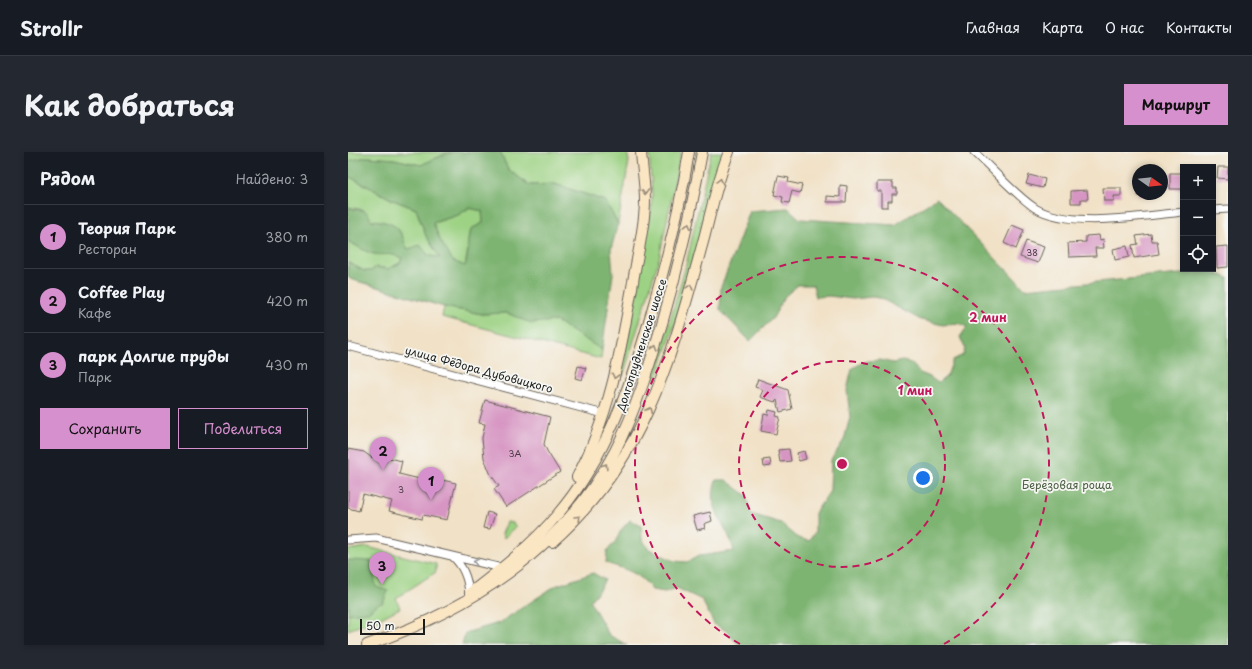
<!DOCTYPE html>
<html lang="ru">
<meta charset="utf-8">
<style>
:root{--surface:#171b24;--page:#242831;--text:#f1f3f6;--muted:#9ea1a6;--line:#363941;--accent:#d690ce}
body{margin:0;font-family:"Playpen Sans",sans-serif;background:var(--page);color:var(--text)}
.controls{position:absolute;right:12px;top:12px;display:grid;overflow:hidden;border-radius:0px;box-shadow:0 2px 6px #0003}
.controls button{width:36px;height:36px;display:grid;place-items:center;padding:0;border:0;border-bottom:1px solid var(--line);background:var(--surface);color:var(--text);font:20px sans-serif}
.compass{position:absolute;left:784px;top:12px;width:36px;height:36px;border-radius:50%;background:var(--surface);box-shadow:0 2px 6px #0003;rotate:105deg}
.scale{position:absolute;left:12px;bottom:10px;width:65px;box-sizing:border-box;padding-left:4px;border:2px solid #1c1c1c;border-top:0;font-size:11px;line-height:14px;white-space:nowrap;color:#1c1c1c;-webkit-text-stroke:3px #f6f6f2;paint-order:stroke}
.you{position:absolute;left:575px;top:326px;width:14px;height:14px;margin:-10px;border:3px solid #fff;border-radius:50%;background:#1a73e8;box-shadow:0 0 0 6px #1a73e833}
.badge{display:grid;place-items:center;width:26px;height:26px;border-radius:50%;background:var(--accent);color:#111;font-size:13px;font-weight:700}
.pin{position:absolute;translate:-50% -33px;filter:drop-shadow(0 1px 2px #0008)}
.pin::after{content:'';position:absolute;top:21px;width:14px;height:12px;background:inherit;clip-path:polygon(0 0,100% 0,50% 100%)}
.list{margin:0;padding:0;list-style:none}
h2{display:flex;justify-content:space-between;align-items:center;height:52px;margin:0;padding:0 16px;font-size:17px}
h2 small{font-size:13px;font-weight:400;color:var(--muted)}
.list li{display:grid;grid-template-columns:26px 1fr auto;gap:12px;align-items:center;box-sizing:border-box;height:64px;padding:0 16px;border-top:1px solid var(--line)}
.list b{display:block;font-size:15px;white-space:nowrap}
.list p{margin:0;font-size:13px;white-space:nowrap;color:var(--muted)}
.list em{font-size:13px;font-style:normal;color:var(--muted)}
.actions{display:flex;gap:8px;padding:12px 16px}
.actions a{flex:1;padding:9px 0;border:1px solid var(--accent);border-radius:0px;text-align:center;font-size:14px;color:var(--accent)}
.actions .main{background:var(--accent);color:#111}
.icon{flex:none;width:22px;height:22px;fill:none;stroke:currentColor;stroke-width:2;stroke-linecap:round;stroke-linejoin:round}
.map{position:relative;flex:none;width:880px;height:493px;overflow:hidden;border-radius:0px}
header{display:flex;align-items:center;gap:24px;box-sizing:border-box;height:56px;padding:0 20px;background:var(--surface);border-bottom:1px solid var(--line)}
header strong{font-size:19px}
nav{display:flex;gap:22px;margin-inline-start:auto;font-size:14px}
.intro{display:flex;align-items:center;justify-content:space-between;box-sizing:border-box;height:96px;padding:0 24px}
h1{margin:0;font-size:28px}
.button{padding:10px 18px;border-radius:0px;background:var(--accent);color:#111;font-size:14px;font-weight:700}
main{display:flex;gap:24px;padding:0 24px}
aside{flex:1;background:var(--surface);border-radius:0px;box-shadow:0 2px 6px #0003}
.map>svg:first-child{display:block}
</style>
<header>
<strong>Strollr</strong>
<nav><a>Главная</a><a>Карта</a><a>О нас</a><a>Контакты</a></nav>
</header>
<div class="intro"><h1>Как добраться</h1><a class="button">Маршрут</a></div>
<main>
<aside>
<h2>Рядом<small>Найдено: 3</small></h2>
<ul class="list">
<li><span class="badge">1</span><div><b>Теория Парк</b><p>Ресторан</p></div><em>380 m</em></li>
<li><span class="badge">2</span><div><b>Coffee Play</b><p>Кафе</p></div><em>420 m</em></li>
<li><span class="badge">3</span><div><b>парк Долгие пруды</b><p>Парк</p></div><em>430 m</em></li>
</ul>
<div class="actions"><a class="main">Сохранить</a><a>Поделиться</a></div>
</aside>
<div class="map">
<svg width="880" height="493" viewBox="0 0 880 493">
<rect width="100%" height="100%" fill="#f6f6f2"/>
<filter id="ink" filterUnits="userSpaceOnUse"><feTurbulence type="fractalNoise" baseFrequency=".025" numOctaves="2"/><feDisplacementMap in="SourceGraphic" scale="8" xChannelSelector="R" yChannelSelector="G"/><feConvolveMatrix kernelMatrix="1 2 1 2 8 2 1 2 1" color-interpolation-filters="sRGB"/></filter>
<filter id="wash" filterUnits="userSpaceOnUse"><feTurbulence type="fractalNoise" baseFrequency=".012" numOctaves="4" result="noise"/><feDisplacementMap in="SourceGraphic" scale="16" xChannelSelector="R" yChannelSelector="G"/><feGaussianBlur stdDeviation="0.9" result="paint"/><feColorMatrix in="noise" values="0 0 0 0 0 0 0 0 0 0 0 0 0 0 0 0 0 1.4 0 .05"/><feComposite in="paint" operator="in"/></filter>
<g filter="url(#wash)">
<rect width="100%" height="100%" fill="#f1e1c6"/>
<path fill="#9dd284" stroke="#5c7750" d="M 0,0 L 108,0 L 97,2 L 73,13 L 46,7 L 19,5 L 0,9 Z
M 152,0 L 279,0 L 281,9 L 270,72 L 257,49 L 207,32 L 181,33 L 160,17 Z
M 301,0 L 333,0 L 311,107 L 275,224 L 273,223 L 303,59 L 304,40 Z
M 363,0 L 376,0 L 326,175 L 308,228 L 305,227 L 338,113 Z
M 0,24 L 45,48 L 68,57 L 78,84 L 92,106 C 83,104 66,102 59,96 C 55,92 55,87 53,82 C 49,71 33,69 23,68 L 16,58 L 0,55 Z
M 121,56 L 134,59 L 135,71 L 123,77 L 117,115 L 105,110 L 92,88 L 85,71 L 110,63 Z
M 0,89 L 22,101 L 28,102 L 42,101 L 54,105 L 52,111 L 40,117 L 28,115 L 23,119 L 16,119 L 0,110 Z
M 96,155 L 134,162 L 159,161 L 183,171 L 208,168 L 254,198 L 253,207 L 94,165 Z
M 159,370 L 165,371 L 168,375 L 156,386 L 154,382 Z
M 19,395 L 88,412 L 88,420 L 48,446 L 52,456 L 31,467 L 0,478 L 0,398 Z"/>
<path fill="#7eb472" stroke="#4d6847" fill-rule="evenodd" d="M 108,0 L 152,0 L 160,17 L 181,33 L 207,32 L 257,49 L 270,72 L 263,97 L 265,122 L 254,198 L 208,169 L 183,171 L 159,161 L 134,162 L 96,155 L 2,127 L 0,125 L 0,110 L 16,119 L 23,119 L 28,115 L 40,117 L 52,111 L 54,106 C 41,100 37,104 26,102 C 17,100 8,93 0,89 L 0,55 C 11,61 18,53 23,68 C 33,69 46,70 52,80 C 56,85 56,92 60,97 L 72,93 L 80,103 L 92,106 L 78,84 L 68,57 L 45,48 L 0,24 L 0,9 L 19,5 L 46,7 L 73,13 L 97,2 ZM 121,56 L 134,59 L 135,71 L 123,77 C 120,89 121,102 117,114 L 105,109 L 92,88 L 85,71 L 110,63 Z
M 589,46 L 677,137 L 863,119 L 880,126 L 880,493 L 391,493 L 377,478 L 366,472 L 354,448 L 329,436 L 317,440 L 304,438 C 291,420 279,418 258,411 L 259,399 L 268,389 L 273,378 L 282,368 L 293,374 L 294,387 L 301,397 L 326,409 L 339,410 L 351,404 L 386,399 C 379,370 358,359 368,328 L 378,328 L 398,343 L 403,362 L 433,371 L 450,386 L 461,389 L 467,380 L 467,361 L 482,339 L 483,308 L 496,288 L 502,265 L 499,238 L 504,217 L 513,211 L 521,209 L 532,208 L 545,211 L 554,209 L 563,211 L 572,221 L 582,225 L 590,231 L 599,224 L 605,208 L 615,203 L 617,196 L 612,185 L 619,175 L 610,171 L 595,173 L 573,168 L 532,146 L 524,145 L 505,147 L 481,144 L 468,145 L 465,133 L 450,133 L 437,144 L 425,166 L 402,189 L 372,158 L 373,135 L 402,59 L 440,56 L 452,67 L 547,73 Z
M 0,408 L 23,409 L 28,435 L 40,439 L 35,451 L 30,452 L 20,460 L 0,462 Z
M 245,421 L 257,428 L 250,439 L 242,449 L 261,483 L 279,493 L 114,493 L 117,481 L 151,471 L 207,434 Z"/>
<g id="blocks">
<path fill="#d795c3" d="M 870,15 L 880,15 L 880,27 L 869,26 Z
M 822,21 L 835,21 L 835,37 L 822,37 Z
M 681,23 L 697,27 L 695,36 L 678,32 Z
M 430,24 L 441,26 L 440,30 L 454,33 L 452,41 L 444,39 L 441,51 L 434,50 L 435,45 L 426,43 Z
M 529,30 L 545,30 L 545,36 L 549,36 L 549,42 L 544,42 L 544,49 L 540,49 L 540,55 L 533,55 L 533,39 L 529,39 Z
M 492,33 L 499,34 L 498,50 L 479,50 L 479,44 L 492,45 Z
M 755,36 L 773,36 L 773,44 L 766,44 L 766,49 L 756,49 Z
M 739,38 L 740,47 L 733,47 L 733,51 L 723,51 L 723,39 Z
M 790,42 L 806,42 L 806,44 L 790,44 Z
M 664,73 L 676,78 L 668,97 L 656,91 Z
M 803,82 L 804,89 L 809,89 L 811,102 L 786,106 L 784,93 L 790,92 L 788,84 Z
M 751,83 L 752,88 L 755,87 L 756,96 L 747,96 L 748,104 L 721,105 L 720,91 L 738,90 L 738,84 Z
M 678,89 L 696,95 L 690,111 L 672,105 Z
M 779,94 L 781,105 L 767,108 L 765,97 Z
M 880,94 L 880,115 L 869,116 L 868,95 Z
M 230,214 L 238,216 L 234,228 L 227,226 Z
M 410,227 L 440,238 L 444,257 L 432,260 L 429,248 L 427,250 L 412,245 L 415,238 L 407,235 Z
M 137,248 L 202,265 L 196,292 L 199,299 L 212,320 L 158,355 L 146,337 L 151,334 L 143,323 L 136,306 L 134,286 L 137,272 L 131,271 Z
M 421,258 L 429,260 L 428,264 L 432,265 L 428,282 L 413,279 L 416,262 L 420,263 Z
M 0,297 L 16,300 L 24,306 L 25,302 L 54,309 L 51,322 L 84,330 L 85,326 L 108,331 L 99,368 L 75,363 L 74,367 L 41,359 L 44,349 L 15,342 L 11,359 L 0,356 Z
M 441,297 L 443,309 L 432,310 L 430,298 Z
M 456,299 L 458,307 L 451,309 L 449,301 Z
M 422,307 L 423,314 L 416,315 L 415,308 Z
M 139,360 L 147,362 L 142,377 L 135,376 Z
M 362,360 L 364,369 L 356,372 L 357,376 L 349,378 L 345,364 Z"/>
</g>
</g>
<g filter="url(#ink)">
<use href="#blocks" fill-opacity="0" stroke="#676158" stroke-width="1"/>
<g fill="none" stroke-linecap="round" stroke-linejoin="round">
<g stroke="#676158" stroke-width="9">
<path id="street" d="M 626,0 C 646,18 665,41 687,56 C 722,77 794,64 835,60
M 865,58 L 880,57
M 0,194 L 256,262
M 0,388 L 28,386 L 154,416
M 105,405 C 116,415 120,427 121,442"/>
</g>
<g stroke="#676158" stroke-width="12">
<path id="secondary" d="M 229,325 C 262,264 273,197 285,130 C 289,103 297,76 297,48 C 297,32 294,16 293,0
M 204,390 C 298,307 323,206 355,90 C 363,60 369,29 381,0
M 122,441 C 153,417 184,393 209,363 C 258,306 283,233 303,162 C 319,108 332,55 341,0
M 19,493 C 121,458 215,398 267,299 C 288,258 302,212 315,168 C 331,112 344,57 354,0"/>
</g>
<use href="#street" stroke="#fff" stroke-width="7"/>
<use href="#secondary" stroke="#fbe6c4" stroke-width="10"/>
</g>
<defs><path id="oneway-chevron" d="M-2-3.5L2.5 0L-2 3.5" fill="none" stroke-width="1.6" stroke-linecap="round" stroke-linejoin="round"/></defs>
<g stroke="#978b78">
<use href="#oneway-chevron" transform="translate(372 29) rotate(-75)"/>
<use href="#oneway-chevron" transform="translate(297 40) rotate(88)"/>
<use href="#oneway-chevron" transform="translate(340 74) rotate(-77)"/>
<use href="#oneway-chevron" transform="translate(342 135) rotate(-74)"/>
<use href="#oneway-chevron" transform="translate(307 195) rotate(-73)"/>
<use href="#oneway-chevron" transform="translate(267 224) rotate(104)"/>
<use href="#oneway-chevron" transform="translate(301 258) rotate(-65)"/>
<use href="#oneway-chevron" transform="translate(257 314) rotate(-57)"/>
<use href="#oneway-chevron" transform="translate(230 366) rotate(-47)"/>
</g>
<use stroke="#999" href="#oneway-chevron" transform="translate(128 410) rotate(-166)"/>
</g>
<g fill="none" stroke="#c2185b" stroke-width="2" stroke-dasharray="7 5">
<circle cx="494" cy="312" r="103"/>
<path d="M392 492A207 207 0 1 1 596 492"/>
</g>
<g text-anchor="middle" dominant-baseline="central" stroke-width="3.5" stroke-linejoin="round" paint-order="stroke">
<g font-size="9" fill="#4b3a46">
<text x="684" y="100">38</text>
<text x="167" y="301">3А</text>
<text x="53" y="337">3</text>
</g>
<g font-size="11" fill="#1c1c1c" stroke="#f6f6f2">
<text transform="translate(293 193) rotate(-72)">Долгопрудненское шоссе</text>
<text transform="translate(131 217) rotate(15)">улица Фёдора Дубовицкого</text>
</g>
<g font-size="11" fill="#495c40" stroke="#f6f6f2">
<text x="719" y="332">Берёзовая роща</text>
</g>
</g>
<circle cx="494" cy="312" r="6" fill="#c2185b" stroke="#f6f6f2" stroke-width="2"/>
<g font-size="12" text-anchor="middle" font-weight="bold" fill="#c2185b" stroke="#f6f6f2" stroke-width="3.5" stroke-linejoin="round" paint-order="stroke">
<text x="640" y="170">2 мин</text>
<text x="567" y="243">1 мин</text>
</g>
</svg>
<div class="controls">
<button>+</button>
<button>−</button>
<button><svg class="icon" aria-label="locate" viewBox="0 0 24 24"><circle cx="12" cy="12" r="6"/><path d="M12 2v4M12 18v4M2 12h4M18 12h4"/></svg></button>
</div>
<svg class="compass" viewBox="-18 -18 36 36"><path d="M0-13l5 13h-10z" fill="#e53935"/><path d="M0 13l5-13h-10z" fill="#9ea1a6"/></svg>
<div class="scale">50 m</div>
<div class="you"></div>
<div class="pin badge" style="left:83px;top:348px">1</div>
<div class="pin badge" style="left:35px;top:318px">2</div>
<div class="pin badge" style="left:34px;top:433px">3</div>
</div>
</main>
